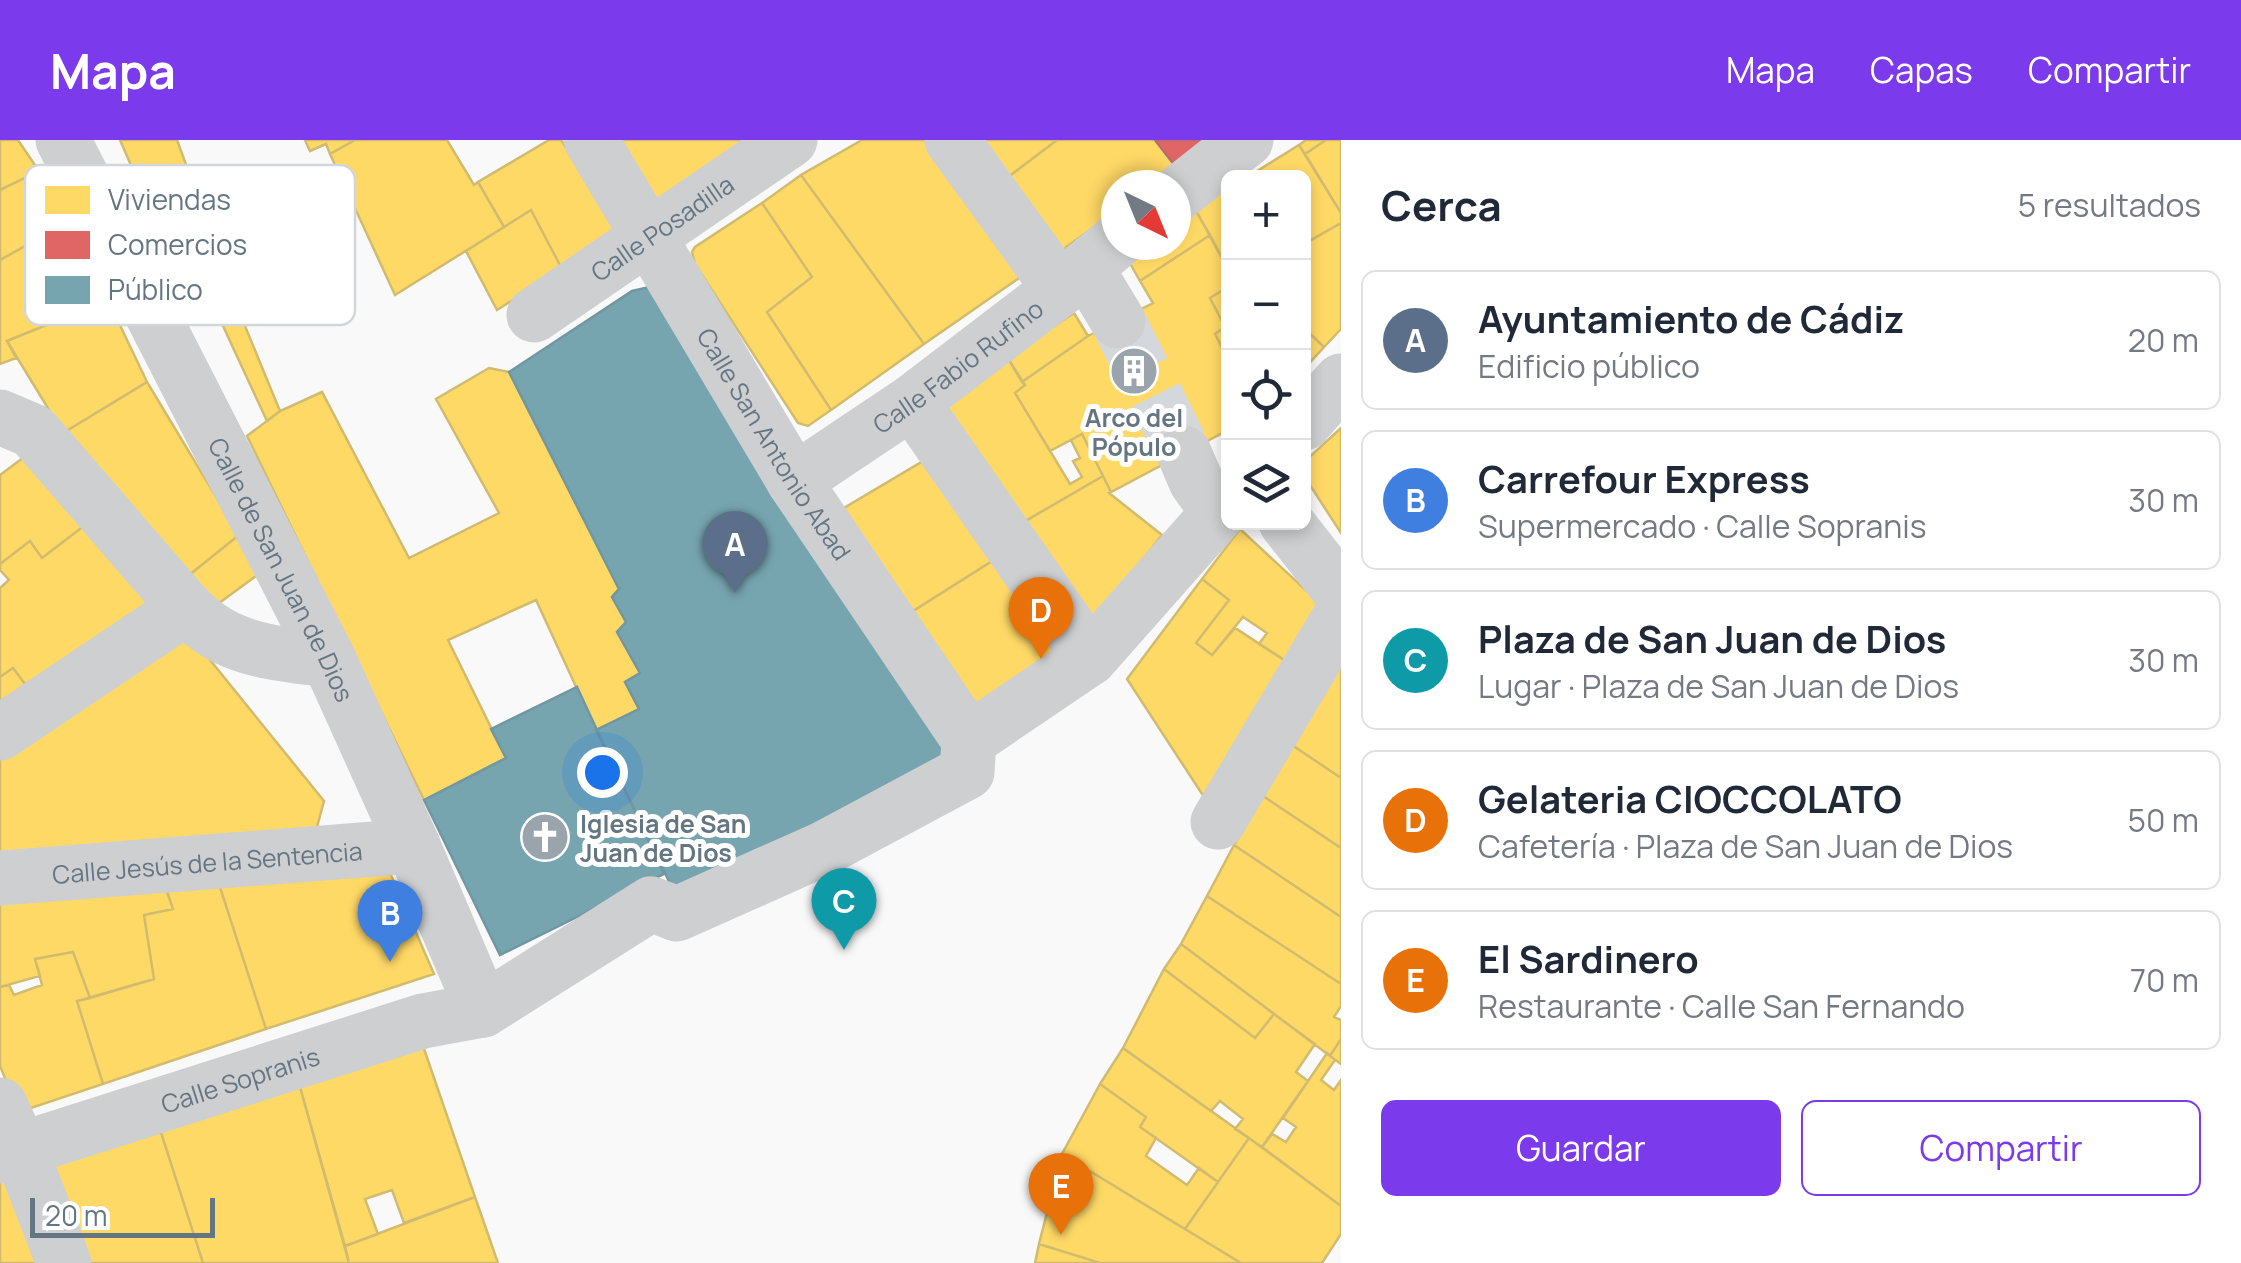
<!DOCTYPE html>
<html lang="es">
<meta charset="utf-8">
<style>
:root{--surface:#fff;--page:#f2f2f3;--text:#1f2937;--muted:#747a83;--line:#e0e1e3;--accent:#7c3aed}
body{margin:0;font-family:Manrope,sans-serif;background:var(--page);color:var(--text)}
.controls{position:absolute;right:30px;top:30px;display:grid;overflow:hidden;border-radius:15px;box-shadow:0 5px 15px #0003}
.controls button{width:90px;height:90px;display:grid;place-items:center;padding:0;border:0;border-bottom:2px solid var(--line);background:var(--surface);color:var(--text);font:50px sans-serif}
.compass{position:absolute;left:1101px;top:30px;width:90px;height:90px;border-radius:50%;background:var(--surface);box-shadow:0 5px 15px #0003;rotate:137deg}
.scale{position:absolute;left:30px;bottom:25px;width:185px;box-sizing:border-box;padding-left:10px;border:5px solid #657683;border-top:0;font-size:28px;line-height:35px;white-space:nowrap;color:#657683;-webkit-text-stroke:8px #fff;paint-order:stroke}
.you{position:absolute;left:602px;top:632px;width:35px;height:35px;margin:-25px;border:8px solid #fff;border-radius:50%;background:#1a73e8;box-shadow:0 0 0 15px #1a73e833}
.badge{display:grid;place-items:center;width:65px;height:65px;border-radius:50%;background:var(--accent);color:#fff;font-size:32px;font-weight:700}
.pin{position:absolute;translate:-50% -82px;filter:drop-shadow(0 2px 5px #0008)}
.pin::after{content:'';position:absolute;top:52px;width:35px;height:30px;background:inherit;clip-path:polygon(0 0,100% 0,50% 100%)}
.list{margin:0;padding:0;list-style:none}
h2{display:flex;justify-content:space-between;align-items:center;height:130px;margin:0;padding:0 40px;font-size:42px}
h2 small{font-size:32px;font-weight:400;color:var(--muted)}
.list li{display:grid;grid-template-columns:65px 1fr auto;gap:30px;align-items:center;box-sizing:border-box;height:140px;margin:0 20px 20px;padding:0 20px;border:2px solid var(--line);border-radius:15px}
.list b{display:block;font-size:38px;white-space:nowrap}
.list p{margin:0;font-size:32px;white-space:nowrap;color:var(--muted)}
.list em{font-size:32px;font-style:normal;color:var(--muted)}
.actions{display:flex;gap:20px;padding:30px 40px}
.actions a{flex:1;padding:22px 0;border:2px solid var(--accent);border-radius:15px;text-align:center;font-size:35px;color:var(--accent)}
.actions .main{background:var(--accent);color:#fff}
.icon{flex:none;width:55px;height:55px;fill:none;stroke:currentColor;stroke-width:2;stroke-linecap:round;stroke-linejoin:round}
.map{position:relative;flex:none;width:1341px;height:1123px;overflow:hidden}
header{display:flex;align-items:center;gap:60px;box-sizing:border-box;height:140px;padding:0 50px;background:var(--accent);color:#fff}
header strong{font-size:48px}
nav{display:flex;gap:55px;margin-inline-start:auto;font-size:35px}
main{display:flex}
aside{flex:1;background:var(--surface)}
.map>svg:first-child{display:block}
</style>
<header>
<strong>Mapa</strong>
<nav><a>Mapa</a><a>Capas</a><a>Compartir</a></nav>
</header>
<main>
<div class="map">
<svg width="1341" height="1123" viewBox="0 0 1341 1123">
<rect width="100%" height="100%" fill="#f9f9f9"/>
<path fill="#ffd966" stroke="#d1bb6f" stroke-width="2.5" d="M 0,0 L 18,0 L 39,31 L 0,50 Z
M 120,0 L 177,0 L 188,30 L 182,32 L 196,67 L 174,80 L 162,58 L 148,64 Z
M 305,0 L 355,0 L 330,14 L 326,4 L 310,11 Z
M 355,0 L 447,0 L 474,45 L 478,42 L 504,87 L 395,155 L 330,14 Z
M 549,0 L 561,0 L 622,89 L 562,129 L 531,70 L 504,87 L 478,42 Z
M 616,0 L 758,0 L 659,65 Z
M 862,0 L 932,0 L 1032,129 L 924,204 L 801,35 Z
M 972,0 L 1057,0 L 1003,41 Z
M 1057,0 L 1155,0 L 1176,27 L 1151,45 L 1116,45 L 1116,71 L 1058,113 L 1003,41 Z
M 1306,0 L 1326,0 L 1305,14 L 1299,5 Z
M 1326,0 L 1341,0 L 1341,73 L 1305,14 Z
M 1299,5 L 1341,73 L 1341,83 L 1304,104 L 1304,38 L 1246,38 Z
M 39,31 L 72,80 L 0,120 L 0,50 Z
M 801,35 L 924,204 L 831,270 L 767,172 L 812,137 L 762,63 Z
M 1228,48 L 1228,129 L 1195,69 Z
M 762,63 L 812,137 L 767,172 L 831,270 L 808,286 L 798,283 L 695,124 L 692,112 L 695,107 Z
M 196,67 L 280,271 L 267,281 L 174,80 Z
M 1195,69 L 1210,95 L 1140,141 L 1126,116 L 1142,105 L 1176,105 L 1176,81 Z
M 531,70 L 562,129 L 497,170 L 466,111 Z
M 72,80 L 108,160 L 7,201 L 16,218 L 0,224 L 0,120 Z
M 1341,83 L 1341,189 L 1324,207 L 1304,188 L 1304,104 Z
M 1210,95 L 1228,129 L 1228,147 L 1210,158 L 1225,187 L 1215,194 L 1228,219 L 1228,284 L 1225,285 L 1228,290 L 1111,352 L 1082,294 L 1050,311 L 1015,253 L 1025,245 L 1022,242 L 1088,196 L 1153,163 L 1140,141 Z
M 1228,147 L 1228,219 L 1215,194 L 1225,187 L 1210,158 Z
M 108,160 L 147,242 L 63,293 L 7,201 Z
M 1074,173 L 1088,196 L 1022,242 L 1007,217 Z
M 1304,188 L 1324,207 L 1304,229 Z
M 1007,217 L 1025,245 L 1015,253 L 1070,344 L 1082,337 L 1073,321 L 1080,318 L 1071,300 L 1082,294 L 1103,336 L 1022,383 L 941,260 Z
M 489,228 L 509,232 L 619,449 L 612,457 L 626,482 L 617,492 L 640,533 L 625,542 L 639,569 L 596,590 L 536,460 L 448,500 L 506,618 L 424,660 L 247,296 L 280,271 L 322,252 L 409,418 L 499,373 L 436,259 Z
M 147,242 L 239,395 L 188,436 L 63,293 Z
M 1341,288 L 1341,393 L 1304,336 L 1304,322 Z
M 35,309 L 93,379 L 42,418 L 30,401 L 0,424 L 0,335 Z
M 935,314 L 1000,416 L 910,473 L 844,368 Z
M 1103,336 L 1111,352 L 1109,353 L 1162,395 L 1090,487 L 1022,383 Z
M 93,379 L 169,473 L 25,544 L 13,528 L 0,537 L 0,448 L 9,440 L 0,430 L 0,424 L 30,401 L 42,418 Z
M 1240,389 L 1324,467 L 1289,523 L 1259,504 L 1267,493 L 1243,477 L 1212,515 L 1196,503 L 1229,460 L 1202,439 Z
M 239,395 L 260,433 L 215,466 L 188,436 Z
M 1000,416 L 1066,518 L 976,576 L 910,473 Z
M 1202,439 L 1229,460 L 1196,503 L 1212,515 L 1235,488 L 1289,523 L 1204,657 L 1127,539 Z
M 185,489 L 324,661 L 315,694 L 0,715 L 0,618 Z
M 1341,517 L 1341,638 L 1292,605 Z
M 13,528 L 25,544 L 0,576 L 0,537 Z
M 1292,605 L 1341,638 L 1341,708 L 1263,656 Z
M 1263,656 L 1341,708 L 1341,777 L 1234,705 Z
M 1234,705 L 1341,777 L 1341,844 L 1207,756 Z
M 384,719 L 434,834 L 266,889 L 217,738 Z
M 217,738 L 266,889 L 103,944 L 77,861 L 154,839 L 144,775 L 173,769 L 164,743 Z
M 164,743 L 173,769 L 144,775 L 154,839 L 90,858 L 73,812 L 35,819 L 40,836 L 0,847 L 0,761 Z
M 1207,756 L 1341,844 L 1341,866 L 1334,877 L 1341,880 L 1341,899 L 1330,916 L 1181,804 Z
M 1181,804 L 1274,874 L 1255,898 L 1164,829 Z
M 73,812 L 90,858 L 77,861 L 103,944 L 19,972 L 0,926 L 0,847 L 9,845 L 14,855 L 42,845 L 35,819 Z
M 1164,829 L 1255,898 L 1274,874 L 1315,904 L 1296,932 L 1308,941 L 1262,1007 L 1235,989 L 1243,979 L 1220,961 L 1211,971 L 1123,908 Z
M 1341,899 L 1341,924 L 1330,916 Z
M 422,903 L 475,1057 L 404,1083 L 392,1050 L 365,1059 L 378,1094 L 345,1106 L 295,929 Z
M 1123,908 L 1249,998 L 1218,1042 L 1140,987 L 1146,977 L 1100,944 Z
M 1327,913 L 1335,920 L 1321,940 L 1334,950 L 1341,940 L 1341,1066 L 1262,1007 L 1272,994 L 1286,1002 L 1296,987 L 1283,978 Z
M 295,929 L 349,1123 L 203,1123 L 157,980 Z
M 1100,944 L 1146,977 L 1140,987 L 1156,998 L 1146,1016 L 1187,1045 L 1199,1028 L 1218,1042 L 1185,1089 L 1062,1014 Z
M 157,980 L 203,1123 L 77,1123 L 38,1023 Z
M 1249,998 L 1341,1066 L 1341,1094 L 1322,1123 L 1241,1123 L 1185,1089 Z
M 1062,1014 L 1185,1089 L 1241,1123 L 1100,1123 L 1039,1104 Z
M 0,1029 L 56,1123 L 0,1123 Z
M 475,1057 L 498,1123 L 349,1123 L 345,1106 Z
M 1039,1104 L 1100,1123 L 1035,1123 Z"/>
<path fill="#e06666" stroke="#bb6b6f" stroke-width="2.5" d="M 1155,0 L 1214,0 L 1176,27 Z"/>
<path fill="#76a5af" stroke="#7197a2" stroke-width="2.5" d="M 650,147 L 963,625 L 679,762 L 596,590 L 639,569 L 625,542 L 640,533 L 617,492 L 626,482 L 612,457 L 619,449 L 509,232 L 632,151 Z
M 577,547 L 664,734 L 500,815 L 424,660 L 506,618 L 491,589 Z"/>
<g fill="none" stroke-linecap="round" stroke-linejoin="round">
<path stroke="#d4d8dc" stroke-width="55" stroke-dasharray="55 28" stroke-linecap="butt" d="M 1118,181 L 1184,313"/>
<g stroke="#cecfd0" stroke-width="55">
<path id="s1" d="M 63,0 L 329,520 L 413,706 L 483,870"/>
<path id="s2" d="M 591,0 L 794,341 L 969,600"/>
<path d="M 952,0 L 1060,149"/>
<path d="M 1176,55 L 1246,0"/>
<path d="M 1086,128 L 1118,181"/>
<path id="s3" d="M 534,175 L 790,0"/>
<path d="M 912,262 L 1090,518"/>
<path d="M 0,277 L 33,291 L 186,468 C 194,475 202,483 211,489 C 244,512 290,515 329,520"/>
<path d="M 1304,283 L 1341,241"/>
<path d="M 1184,313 L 1196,341 L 1218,372"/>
<path id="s4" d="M 794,341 L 912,262 L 1060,149 L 1116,102"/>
<path d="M 1286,382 L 1341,452"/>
<path d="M 0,593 L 186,468"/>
<path d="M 1218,682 L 1341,475"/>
<path id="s5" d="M 0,738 L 413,706"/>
<path d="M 0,965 L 20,1009 L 64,1123"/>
<path id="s6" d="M 0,1016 L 423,881 L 483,870 L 651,764 L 677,774 L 825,708 L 967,632 L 969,600 L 1090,518 L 1228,362"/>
</g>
</g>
<defs>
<g id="building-disc" transform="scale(2.5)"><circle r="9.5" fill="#99a4ac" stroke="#fff"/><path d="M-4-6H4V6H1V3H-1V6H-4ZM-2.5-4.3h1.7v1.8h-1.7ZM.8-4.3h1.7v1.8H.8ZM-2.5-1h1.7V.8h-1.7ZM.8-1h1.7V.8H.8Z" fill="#fff"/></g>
<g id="church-disc" transform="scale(2.5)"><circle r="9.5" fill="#99a4ac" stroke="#fff"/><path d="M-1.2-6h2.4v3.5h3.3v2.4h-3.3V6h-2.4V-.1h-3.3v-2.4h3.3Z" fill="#fff"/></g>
</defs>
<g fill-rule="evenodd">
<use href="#building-disc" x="1134" y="231"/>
<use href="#church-disc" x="545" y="697"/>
</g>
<g text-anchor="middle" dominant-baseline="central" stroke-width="10" stroke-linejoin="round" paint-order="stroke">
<g font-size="25" fill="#657683" stroke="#fff">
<text stroke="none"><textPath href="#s3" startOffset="155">Calle Posadilla</textPath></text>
<text stroke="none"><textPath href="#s4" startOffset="200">Calle Fabio Rufino</textPath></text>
<text stroke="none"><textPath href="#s2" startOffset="355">Calle San Antonio Abad</textPath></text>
<text stroke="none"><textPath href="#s1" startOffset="482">Calle de San Juan de Dios</textPath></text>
<text stroke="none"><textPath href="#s5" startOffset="208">Calle Jesús de la Sentencia</textPath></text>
<text stroke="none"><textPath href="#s6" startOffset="252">Calle Sopranis</textPath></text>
</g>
<g font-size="25" font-weight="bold" fill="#657683" stroke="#fff">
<text x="1134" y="277">Arco del<tspan x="1134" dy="29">Pópulo</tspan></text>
<text x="580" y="683" text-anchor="start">Iglesia de San<tspan x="580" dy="29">Juan de Dios</tspan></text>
</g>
</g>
<rect x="25" y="25" width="330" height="160" rx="15" fill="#fff" stroke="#d1d6da" stroke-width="2.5"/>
<rect x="45" y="46" width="45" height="28" fill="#ffd966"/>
<rect x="45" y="91" width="45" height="28" fill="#e06666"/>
<rect x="45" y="136" width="45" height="28" fill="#76a5af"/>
<g font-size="28" fill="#657683">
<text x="108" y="70">Viviendas</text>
<text x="108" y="115">Comercios</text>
<text x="108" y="160">Público</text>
</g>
</svg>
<div class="controls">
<button>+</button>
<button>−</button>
<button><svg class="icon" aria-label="locate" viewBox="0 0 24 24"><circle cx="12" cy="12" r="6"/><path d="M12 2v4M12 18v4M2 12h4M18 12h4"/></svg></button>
<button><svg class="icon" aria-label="layers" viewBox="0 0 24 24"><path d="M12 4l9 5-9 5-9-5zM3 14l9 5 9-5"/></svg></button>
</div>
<svg class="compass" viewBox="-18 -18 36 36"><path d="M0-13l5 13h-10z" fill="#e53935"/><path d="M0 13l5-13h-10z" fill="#747a83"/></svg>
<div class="scale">20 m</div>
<div class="you"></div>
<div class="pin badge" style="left:735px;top:453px;background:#5c6f8a">A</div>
<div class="pin badge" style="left:390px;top:822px;background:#3f7fe0">B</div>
<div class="pin badge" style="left:844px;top:810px;background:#0f9aa8">C</div>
<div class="pin badge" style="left:1041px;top:519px;background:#e8710a">D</div>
<div class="pin badge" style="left:1061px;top:1095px;background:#e8710a">E</div>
</div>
<aside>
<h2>Cerca<small>5 resultados</small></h2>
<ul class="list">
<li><span class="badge" style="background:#5c6f8a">A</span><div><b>Ayuntamiento de Cádiz</b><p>Edificio público</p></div><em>20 m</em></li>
<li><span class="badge" style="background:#3f7fe0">B</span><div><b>Carrefour Express</b><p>Supermercado · Calle Sopranis</p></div><em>30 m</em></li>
<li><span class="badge" style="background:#0f9aa8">C</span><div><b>Plaza de San Juan de Dios</b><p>Lugar · Plaza de San Juan de Dios</p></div><em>30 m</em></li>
<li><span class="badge" style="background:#e8710a">D</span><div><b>Gelateria CIOCCOLATO</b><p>Cafetería · Plaza de San Juan de Dios</p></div><em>50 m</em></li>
<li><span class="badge" style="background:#e8710a">E</span><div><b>El Sardinero</b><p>Restaurante · Calle San Fernando</p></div><em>70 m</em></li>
</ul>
<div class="actions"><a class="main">Guardar</a><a>Compartir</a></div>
</aside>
</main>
